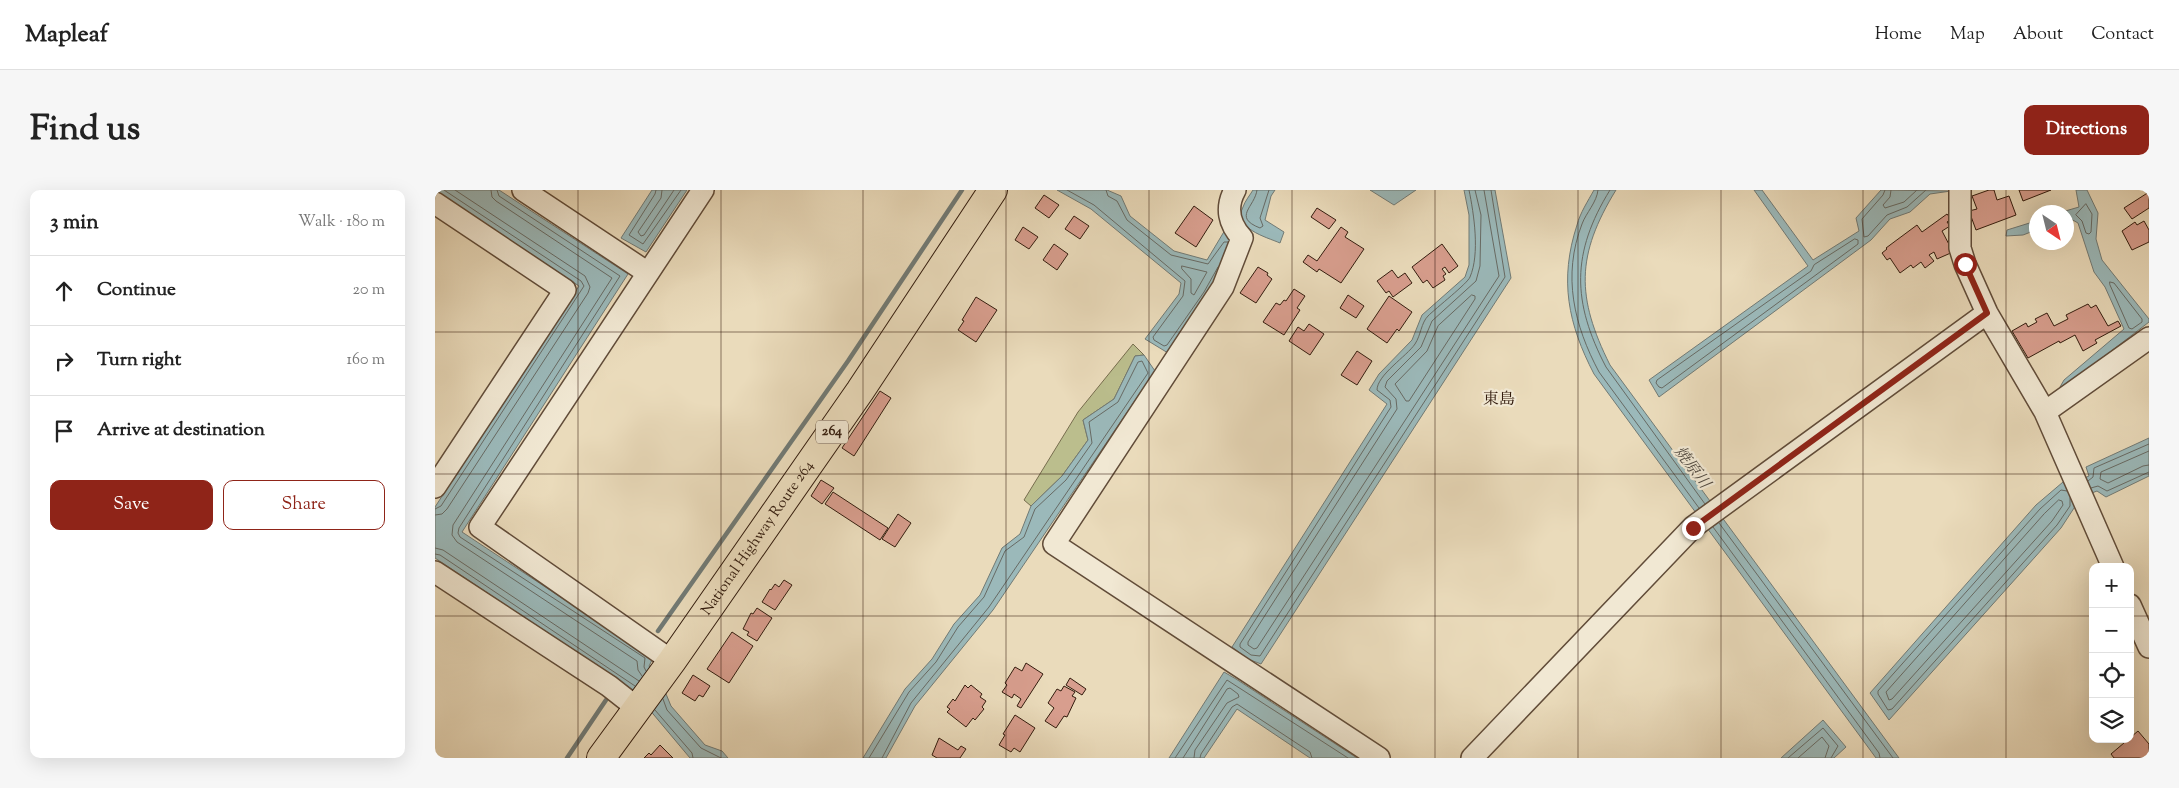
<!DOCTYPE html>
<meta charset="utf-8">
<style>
:root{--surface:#fff;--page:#f6f6f6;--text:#222;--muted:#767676;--line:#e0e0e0;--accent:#8f2418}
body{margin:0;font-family:"Sorts Mill Goudy","Noto Serif JP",serif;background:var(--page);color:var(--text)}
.controls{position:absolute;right:15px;bottom:15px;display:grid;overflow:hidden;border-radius:10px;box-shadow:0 5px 20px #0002}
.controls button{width:45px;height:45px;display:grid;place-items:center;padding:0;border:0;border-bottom:1px solid var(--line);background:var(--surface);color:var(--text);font:25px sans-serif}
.compass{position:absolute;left:1594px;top:15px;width:45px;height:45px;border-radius:50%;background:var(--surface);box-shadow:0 5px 20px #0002;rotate:145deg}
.stop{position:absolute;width:15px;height:15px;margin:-11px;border:4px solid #8f2418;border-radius:50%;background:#fff}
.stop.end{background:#8f2418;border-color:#fff;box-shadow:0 1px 5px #0008}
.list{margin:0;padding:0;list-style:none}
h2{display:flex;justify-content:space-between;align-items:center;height:65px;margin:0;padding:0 20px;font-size:21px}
h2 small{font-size:16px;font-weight:400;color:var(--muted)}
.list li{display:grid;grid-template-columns:32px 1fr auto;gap:15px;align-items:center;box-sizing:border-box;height:70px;padding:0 20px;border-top:1px solid var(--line)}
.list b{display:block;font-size:19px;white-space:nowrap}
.list em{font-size:16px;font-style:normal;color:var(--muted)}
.actions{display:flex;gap:10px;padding:15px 20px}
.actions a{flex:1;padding:11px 0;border:1px solid var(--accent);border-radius:10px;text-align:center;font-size:18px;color:var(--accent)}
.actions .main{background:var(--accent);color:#fff}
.icon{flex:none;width:28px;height:28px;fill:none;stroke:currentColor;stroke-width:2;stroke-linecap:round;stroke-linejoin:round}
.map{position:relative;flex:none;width:1714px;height:568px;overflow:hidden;border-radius:10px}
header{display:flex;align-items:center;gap:30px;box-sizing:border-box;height:70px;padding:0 25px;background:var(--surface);border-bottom:1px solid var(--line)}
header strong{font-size:24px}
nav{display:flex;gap:28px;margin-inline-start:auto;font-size:18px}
.intro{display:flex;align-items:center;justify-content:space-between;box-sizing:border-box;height:120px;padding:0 30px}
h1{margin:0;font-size:35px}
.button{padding:12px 22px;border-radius:10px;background:var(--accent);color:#fff;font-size:18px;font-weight:700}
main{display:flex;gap:30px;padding:0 30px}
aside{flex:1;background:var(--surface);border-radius:10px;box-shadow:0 5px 20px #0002}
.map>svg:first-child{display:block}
</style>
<header>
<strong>Mapleaf</strong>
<nav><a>Home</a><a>Map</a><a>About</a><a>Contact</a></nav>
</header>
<div class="intro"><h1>Find us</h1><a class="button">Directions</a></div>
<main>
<aside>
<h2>3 min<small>Walk · 180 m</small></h2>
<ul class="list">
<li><svg class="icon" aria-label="ahead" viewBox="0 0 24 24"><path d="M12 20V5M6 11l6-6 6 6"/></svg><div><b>Continue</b></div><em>20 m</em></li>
<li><svg class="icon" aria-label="right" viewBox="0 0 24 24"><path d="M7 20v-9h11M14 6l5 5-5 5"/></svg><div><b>Turn right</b></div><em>160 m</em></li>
<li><svg class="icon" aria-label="arrive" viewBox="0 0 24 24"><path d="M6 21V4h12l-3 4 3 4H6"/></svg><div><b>Arrive at destination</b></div></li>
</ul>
<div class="actions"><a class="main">Save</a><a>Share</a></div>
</aside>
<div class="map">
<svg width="1714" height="568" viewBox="0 0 1714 568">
<rect width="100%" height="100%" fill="#eadbbb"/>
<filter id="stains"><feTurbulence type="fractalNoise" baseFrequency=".004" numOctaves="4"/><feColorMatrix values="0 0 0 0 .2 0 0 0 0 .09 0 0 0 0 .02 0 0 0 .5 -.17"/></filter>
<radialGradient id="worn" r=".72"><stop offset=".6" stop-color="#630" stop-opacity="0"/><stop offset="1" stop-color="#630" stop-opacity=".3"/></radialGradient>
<path fill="#bbbe8d" stroke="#776d4e" d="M 698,154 L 709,165 L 700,166 L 679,209 L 648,230 L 653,250 L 627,286 L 596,316 L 589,310 L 643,222 Z"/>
<path fill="#9bb9ba" stroke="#717a75" d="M 0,0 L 64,0 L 193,84 L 27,342 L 218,468 L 214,476 L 229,499 L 236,516 L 270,555 L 287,561 L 293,568 L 255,568 L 198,500 L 0,368 L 0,317 L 144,96 Z
M 217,0 L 252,0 L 211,62 L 186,48 Z
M 622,0 L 672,0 L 686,6 L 695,26 L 739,61 L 772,70 L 790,40 L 801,55 L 774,105 L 733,163 L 710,149 L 744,104 L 746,93 L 656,19 Z
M 818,0 L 840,0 L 836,6 L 830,30 L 849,42 L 845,53 C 831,47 797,38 808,17 C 810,11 815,5 818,0 Z
M 935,0 L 981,0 L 959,15 Z
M 1029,0 L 1060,0 L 1076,88 L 826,474 L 813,469 L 797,457 L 952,214 L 934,200 L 944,184 L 977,150 L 987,125 L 1030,87 L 1034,75 L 1034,25 Z
M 1159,0 L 1181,0 C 1141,65 1141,107 1175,175 L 1464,568 L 1441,568 L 1159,184 C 1133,134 1124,90 1142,35 C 1145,23 1153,11 1159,0 Z
M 1319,0 L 1327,0 L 1378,70 L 1424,41 L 1421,28 L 1446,0 L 1516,1 L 1495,4 L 1475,22 L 1455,29 L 1436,50 L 1224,207 L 1214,190 L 1373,76 Z
M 1641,0 L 1652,0 L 1663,23 L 1661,49 L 1667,70 L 1714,129 L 1714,132 L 1632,195 L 1625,197 L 1629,190 L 1689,139 L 1670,97 L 1659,82 L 1643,33 L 1636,29 L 1632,30 L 1632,22 L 1627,22 L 1644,17 Z
M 1601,31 L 1601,40 L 1588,45 L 1571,46 L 1572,40 Z
M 709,165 L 720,181 L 558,420 L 480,516 L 451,568 L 428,568 L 470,499 L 497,469 L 519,434 L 545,405 L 567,358 L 585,344 L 596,316 L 627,286 L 653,250 L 648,230 L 679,209 L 700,166 Z
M 1714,248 L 1714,286 L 1671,307 L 1662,301 L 1639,310 L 1641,315 L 1626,338 L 1454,530 L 1435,503 L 1601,315 L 1628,292 L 1631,296 L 1654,286 L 1651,277 Z
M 789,482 L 801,489 L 922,568 L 875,568 L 802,519 L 769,568 L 734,568 Z
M 1388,530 L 1411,557 L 1399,568 L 1346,568 Z"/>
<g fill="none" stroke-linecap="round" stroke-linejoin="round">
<path stroke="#676a64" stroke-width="1" d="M 56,0 L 57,7 L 61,11 L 177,88 L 18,335 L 17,345 L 22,352 L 202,471 L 203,480 L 207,486
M 62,0 L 64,6 L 185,86 L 24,338 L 23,343 L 25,347 L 210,468 L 209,477 L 211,481
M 221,0 L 220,4 L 194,45 L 208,54 L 246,0
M 227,0 L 226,8 L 203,42 L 206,46 L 209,45 L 239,0
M 632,0 L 659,15 L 750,91 L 748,106 L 718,147 L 719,150 L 729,156 L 732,155 L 769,102 L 783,77
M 671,0 L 673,6 L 682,11 L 692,30 L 736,65 L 773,74 L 789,52 L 793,52
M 822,0 C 820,17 797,27 825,38 L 828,36 L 825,28 L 834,0
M 1034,0 C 1039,24 1045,64 1035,87 C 1033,93 1001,118 993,126 C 986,133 986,145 980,154 C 972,166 942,185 942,200 L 955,210 L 956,217 L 805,454 L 805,457 L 816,465 L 825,466 L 1070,87 L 1056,0
M 1040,0 L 1046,25 L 1045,76 L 1041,91 L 997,131 L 986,157 L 952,191 L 950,197 L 961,209 L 962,219 L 813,452 L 813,455 L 819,459 L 822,458 L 1064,86 L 1049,0
M 1163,0 C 1162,12 1151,23 1147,34 C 1127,86 1139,135 1164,182 L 1264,318
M 1175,0 C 1136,63 1137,112 1171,177 L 1270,314
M 1450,0 L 1448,5 L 1427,29 L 1429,47 L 1433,46 L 1452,25 L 1472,17 L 1491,0
M 1456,0 L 1455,7 L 1448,15 L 1450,18 L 1469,12 L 1482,0
M 1651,14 L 1657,24 L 1656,42 L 1654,44 L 1651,43 L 1647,31 L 1641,25 Z
M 1420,49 L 1423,50 L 1423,54 L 1227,198 L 1224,197 L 1221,193 L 1222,190 L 1376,81 L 1379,75 Z
M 747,76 L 772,82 L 759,105 L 756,103 L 756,89 L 747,79 Z
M 1675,92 L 1679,93 L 1707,129 L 1707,132 L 1697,139 L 1694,138 L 1675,95 Z
M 1037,105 L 1040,106 L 1040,109 L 974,211 L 971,211 L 960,194 L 992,161 L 1003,136 Z
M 1714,261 L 1666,282 L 1665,289 L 1673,293 L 1708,276 L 1714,275
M 1653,291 L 1658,287 L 1659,278 L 1714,254
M 1656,298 L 1663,296 L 1672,301 L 1714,282
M 1632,301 L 1626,300 L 1605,319 L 1443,501 L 1443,504 L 1453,520 L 1457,519 L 1622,335 L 1635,316 L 1635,308
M 1624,310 L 1627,311 L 1628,315 L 1617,331 L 1457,509 L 1454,510 L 1451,502 L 1609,324 Z
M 0,319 L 6,316 L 149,96 L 146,91 L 9,0
M 0,325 L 7,324 L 12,319 L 153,103 L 155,97 L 150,86 L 20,0
M 1284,333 L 1458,568
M 1278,337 L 1444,563 L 1445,568
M 0,358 L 8,360 L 204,491
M 0,364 L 5,365 L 200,496
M 228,509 L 232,520 L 266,558 L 286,568
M 220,520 L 257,563 L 258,568
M 434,568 L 474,502 L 501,472 L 523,437 L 549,407 L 570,361 L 589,347 L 600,319 L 631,290 L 657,253 L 654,232 L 683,212 L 703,172 L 707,171 L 713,183 L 554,417 L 476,513 L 447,568
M 740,568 L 792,490 L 913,568
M 748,568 L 792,499 L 795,498 L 803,504 L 804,507 L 792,513 L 760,560 L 759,568
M 765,568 L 766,564 L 797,517 L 802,514 L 875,562 L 877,568
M 1353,568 L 1388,538 L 1403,556 L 1396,568
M 1363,568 L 1387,547 L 1394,556 L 1390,568"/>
<path stroke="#717a75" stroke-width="4.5" d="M 223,441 L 413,171 L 527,0
M 132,568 L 171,510"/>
</g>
<path fill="#d89e8e" stroke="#331c0e" d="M 1554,0 L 1559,0 L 1562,10 L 1574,6 L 1581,25 L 1541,40 L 1534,21 L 1542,19 L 1537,6 Z
M 1584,0 L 1616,0 L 1588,11 Z
M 1714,2 L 1714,18 L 1697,29 L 1689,18 Z
M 609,5 L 624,15 L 614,28 L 600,18 Z
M 759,16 L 778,30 L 761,57 L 740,43 Z
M 882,18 L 901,30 L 894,39 L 876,27 Z
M 1512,24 L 1516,29 L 1512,32 L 1515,36 L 1507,41 L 1518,62 L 1502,69 L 1499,62 L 1494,65 L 1499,71 L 1490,78 L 1486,72 L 1478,78 L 1476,75 L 1465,83 L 1455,68 L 1452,70 L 1447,63 L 1452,59 L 1451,58 L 1482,35 L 1487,42 Z
M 639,26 L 654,36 L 645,49 L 630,39 Z
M 1709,31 L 1714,40 L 1714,52 L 1697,60 L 1687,41 L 1700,32 L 1702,35 Z
M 588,37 L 603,47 L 594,59 L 580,50 Z
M 906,37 L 913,42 L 910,47 L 929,59 L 906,93 L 884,79 L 882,82 L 868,72 L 873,65 L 882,71 Z
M 619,54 L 633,64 L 622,80 L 608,70 Z
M 1007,54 L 1023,76 L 1014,83 L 1010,77 L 1007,79 L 1011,84 L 1008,86 L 1010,90 L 998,98 L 992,90 L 988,93 L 977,77 Z
M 823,77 L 833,83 L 832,85 L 837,89 L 821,113 L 805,103 Z
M 957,80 L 963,88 L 970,83 L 977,93 L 958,107 L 954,101 L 951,103 L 942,91 Z
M 859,99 L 870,106 L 862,118 L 865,120 L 849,145 L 828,132 L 841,113 L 845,115 L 849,110 L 851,111 Z
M 913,105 L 929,116 L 921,128 L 905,118 Z
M 954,106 L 977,122 L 964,141 L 962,139 L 952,153 L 932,139 Z
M 541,107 L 562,120 L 541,152 L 523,140 L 529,131 L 527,130 Z
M 1653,114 L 1656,118 L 1661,115 L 1673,136 L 1683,131 L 1686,136 L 1660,150 L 1662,153 L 1648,161 L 1640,145 L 1625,153 L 1624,151 L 1593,168 L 1577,141 L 1591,133 L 1593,137 L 1602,132 L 1600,129 L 1612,123 L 1619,136 L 1633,129 L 1631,125 Z
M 874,134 L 889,144 L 875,165 L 854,151 L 863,137 L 869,141 Z
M 922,161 L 937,171 L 922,195 L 906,185 Z
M 445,201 L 456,208 L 419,266 L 407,258 Z
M 386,290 L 399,298 L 387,314 L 376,306 Z
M 398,302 L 453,338 L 445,350 L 390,314 Z
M 463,324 L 476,333 L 460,357 L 447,349 Z
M 349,390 L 357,395 L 340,420 L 327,412 L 335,399 L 336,400 L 340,394 L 344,397 Z
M 322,418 L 337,428 L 322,451 L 312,445 L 314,442 L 308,439 L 316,423 L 318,424 Z
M 297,442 L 318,456 L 294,493 L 272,479 Z
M 591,473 L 608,484 L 586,518 L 582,516 L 586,509 L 579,504 L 577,508 L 567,502 L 572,495 L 570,493 L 580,477 L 587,481 Z
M 258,485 L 275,496 L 268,507 L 264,505 L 260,511 L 247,503 Z
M 635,488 L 651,499 L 647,505 L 631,495 Z
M 530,495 L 533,498 L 536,495 L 547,504 L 545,507 L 551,511 L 547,517 L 549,519 L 540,530 L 538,528 L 531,537 L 512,522 L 515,519 L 512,517 L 518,509 L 520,511 Z
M 629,496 L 640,502 L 637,506 L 641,508 L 632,527 L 629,526 L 621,538 L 610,531 L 619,518 L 613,513 L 622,499 L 626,501 Z
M 580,525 L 600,538 L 585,562 L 579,558 L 576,562 L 564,555 L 570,545 L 568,544 Z
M 1703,541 L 1714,554 L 1714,568 L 1679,568 L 1676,564 Z
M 504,548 L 523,560 L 526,556 L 531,559 L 525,568 L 502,568 L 497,565 Z
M 225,555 L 238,568 L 209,568 L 214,563 L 216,565 Z"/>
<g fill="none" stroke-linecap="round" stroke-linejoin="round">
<g stroke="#614c39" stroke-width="24">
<path id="minor" d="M 88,0 L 213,83
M 800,0 C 790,18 794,34 807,48 L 788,97 L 619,354 L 944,568
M 1525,0 L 1525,58 L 1530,74 L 1552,123 L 1610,222 L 1678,377
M 0,13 L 130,100 L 0,297
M 1610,222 L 1714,148
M 0,382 L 174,496 L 202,518
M 1695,415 L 1714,457
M 237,471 L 45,337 L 268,0
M 1037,568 L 1258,337 L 1552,123"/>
</g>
<g stroke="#331c0e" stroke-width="30">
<g id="highway">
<path id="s1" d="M 166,568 L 237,471 L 425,201 L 558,0"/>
</g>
</g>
<use href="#minor" stroke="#f1e8d3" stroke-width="21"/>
<use href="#highway" stroke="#eadbbb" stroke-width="28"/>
</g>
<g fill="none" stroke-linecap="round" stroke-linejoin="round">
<path stroke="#8f2418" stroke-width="6" d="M 1258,338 L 1552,123 L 1530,74"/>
</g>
<path fill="none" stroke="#331c0e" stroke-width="1" stroke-opacity="0.55" d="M 143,0 L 143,568M 286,0 L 286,568M 428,0 L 428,568M 571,0 L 571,568M 714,0 L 714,568M 857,0 L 857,568M 1000,0 L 1000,568M 1143,0 L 1143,568M 1286,0 L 1286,568M 1428,0 L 1428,568M 1571,0 L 1571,568M 0,142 L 1714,142M 0,284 L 1714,284M 0,426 L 1658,426M 1695,426 L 1714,426"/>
<g text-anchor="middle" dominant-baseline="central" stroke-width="4.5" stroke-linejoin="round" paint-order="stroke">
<rect fill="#f1e8d3" stroke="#6c5949" stroke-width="1" x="381" y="230.5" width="32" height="23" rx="4"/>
<g font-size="14" font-weight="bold" fill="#331c0e">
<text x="397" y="242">264</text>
</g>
<g font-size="15" fill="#331c0e" stroke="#f1e8d3">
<text stroke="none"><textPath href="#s1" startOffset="270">National Highway Route 264</textPath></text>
</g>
<g font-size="16" fill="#331c0e" stroke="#f1e8d3">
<text x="1064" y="210">東島</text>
</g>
<g font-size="16" font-style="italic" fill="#524b42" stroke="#f1e8d3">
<text transform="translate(1256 278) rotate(53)">焼原川</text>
</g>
</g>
<rect width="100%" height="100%" filter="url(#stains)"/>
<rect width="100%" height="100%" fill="url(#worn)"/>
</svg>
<div class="controls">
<button>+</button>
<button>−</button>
<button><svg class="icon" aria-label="locate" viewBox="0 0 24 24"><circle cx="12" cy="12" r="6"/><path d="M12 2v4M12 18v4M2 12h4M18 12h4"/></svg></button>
<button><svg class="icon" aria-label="layers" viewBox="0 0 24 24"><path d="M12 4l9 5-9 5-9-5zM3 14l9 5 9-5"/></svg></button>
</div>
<svg class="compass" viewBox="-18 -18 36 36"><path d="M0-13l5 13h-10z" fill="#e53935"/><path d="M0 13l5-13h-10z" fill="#767676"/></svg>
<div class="stop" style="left:1530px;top:74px"></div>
<div class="stop end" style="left:1258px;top:338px"></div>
</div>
</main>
